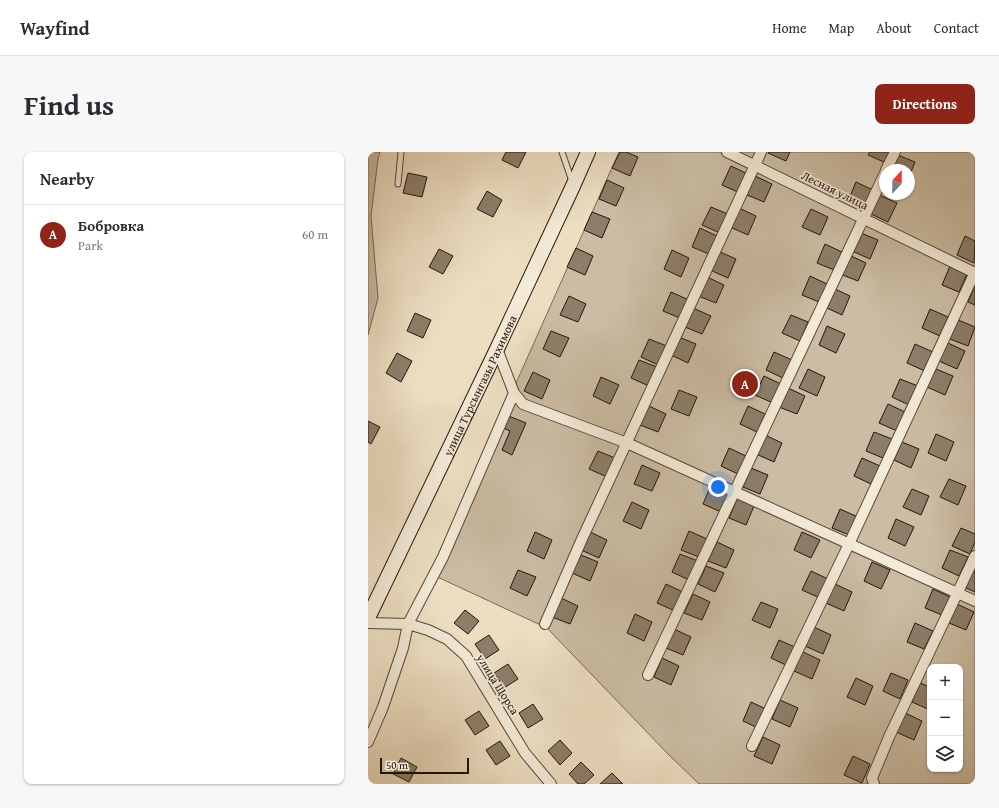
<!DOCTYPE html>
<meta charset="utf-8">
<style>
:root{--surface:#fff;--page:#f7f7f7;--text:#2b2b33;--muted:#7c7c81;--line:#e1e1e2;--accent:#8f2418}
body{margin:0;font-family:"Gentium Book Plus",serif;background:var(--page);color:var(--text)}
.controls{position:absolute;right:12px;bottom:12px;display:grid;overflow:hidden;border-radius:8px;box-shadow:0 1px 3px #0004}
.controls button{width:36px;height:36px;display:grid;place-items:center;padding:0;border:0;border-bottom:1px solid var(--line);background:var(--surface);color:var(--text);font:20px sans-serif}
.compass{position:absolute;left:511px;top:12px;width:36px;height:36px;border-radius:50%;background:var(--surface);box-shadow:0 1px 3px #0004;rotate:22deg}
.scale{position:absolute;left:12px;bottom:10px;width:89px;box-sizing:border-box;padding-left:4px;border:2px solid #24160b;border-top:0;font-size:11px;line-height:14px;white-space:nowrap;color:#24160b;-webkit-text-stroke:3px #f3ead7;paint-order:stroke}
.you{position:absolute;left:350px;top:335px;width:14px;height:14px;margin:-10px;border:3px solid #fff;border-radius:50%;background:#1a73e8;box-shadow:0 0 0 6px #1a73e833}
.badge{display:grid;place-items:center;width:26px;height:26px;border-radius:50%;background:var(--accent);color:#fff;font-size:13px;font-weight:700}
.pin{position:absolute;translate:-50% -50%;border:2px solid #fff;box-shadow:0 1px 4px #0006}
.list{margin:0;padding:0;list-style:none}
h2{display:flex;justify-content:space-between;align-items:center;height:52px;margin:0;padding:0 16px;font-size:17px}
h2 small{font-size:13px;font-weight:400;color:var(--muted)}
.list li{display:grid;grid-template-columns:26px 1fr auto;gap:12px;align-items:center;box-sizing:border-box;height:60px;padding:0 16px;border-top:1px solid var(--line)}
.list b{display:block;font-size:15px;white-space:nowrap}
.list p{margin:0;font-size:13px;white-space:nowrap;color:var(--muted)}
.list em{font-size:13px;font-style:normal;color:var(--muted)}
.icon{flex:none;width:22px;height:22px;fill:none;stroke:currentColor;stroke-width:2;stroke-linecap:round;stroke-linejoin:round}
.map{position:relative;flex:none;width:607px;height:632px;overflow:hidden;border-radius:8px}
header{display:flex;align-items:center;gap:24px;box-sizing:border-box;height:56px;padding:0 20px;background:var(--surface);border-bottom:1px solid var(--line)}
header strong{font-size:19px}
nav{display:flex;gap:22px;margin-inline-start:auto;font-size:14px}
.intro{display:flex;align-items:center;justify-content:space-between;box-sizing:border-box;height:96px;padding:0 24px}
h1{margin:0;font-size:28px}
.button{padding:10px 18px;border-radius:8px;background:var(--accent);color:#fff;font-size:14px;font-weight:700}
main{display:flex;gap:24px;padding:0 24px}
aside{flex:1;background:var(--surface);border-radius:8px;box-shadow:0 1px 3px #0004}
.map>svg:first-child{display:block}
</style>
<header>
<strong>Wayfind</strong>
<nav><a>Home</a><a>Map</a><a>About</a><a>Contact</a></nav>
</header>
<div class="intro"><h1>Find us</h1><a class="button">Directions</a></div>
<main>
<aside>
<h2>Nearby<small></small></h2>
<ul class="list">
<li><span class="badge">A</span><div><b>Бобровка</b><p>Park</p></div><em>60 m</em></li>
</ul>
</aside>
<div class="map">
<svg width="607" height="632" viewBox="0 0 607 632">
<rect width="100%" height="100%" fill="#eddec2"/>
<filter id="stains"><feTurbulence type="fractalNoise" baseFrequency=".005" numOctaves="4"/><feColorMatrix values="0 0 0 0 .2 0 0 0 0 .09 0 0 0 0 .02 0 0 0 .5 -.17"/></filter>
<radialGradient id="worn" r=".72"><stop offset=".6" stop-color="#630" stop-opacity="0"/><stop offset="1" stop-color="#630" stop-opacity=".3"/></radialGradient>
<path fill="#cbbca3" stroke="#786957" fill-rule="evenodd" d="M 0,0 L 12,0 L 10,7 L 3,64 L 10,146 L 0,183 Z
M 251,0 L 607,0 L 607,632 L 331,632 L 299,601 L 179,476 L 63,422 ZM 517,18 L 541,18 L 541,42 L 517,42 ZM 562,515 L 592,515 L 592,617 L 562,617 Z"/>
<path fill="#8d7e6a" stroke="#24160b" d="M 138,0 L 158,0 L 150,16 L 134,8 Z
M 252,0 L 258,0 L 270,5 L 262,24 L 244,16 Z
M 401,0 L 422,0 L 418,9 L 400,1 Z
M 502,0 L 523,0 L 518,11 L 500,3 Z
M 530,3 L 547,10 L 541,25 L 541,18 L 523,18 Z
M 363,14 L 380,22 L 372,41 L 354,33 Z
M 40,21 L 59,25 L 54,45 L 35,41 Z
M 387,24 L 404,32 L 396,50 L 379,43 Z
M 239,28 L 256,36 L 248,54 L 231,47 Z
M 488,30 L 505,38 L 497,57 L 480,49 Z
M 119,39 L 134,48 L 125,65 L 109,57 Z
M 511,43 L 529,51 L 520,70 L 503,62 Z
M 343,55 L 360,62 L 352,81 L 334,73 Z
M 371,56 L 388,64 L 380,83 L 362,75 Z
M 443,57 L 460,65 L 452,83 L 434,75 Z
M 224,60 L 242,67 L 234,86 L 216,78 Z
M 332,76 L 349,84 L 341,102 L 324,95 Z
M 493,81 L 510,88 L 502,107 L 484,99 Z
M 597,84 L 607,89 L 606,111 L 589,103 Z
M 457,92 L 474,100 L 466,118 L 449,111 Z
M 208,96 L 225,104 L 217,123 L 199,115 Z
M 71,97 L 85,104 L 75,122 L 61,115 Z
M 304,98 L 321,106 L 313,125 L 296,117 Z
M 350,99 L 368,107 L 360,126 L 342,118 Z
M 481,103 L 498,111 L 490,129 L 472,122 Z
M 582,114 L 599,122 L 591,140 L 574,133 Z
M 442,124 L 459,132 L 451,150 L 434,143 Z
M 339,125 L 356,133 L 348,151 L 330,144 Z
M 607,134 L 607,153 L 600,150 Z
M 465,136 L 482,144 L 474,163 L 457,155 Z
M 303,140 L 321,148 L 312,166 L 295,159 Z
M 201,144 L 218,152 L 210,170 L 192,163 Z
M 325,156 L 343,164 L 334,182 L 317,175 Z
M 562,157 L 580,165 L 572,184 L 554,176 Z
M 47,161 L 63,168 L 55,186 L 39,179 Z
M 423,163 L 440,170 L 432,189 L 414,181 Z
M 590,168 L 607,175 L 600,194 L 582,187 Z
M 459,174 L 477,182 L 468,201 L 451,193 Z
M 183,179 L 201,186 L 192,205 L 175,197 Z
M 311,185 L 328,192 L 320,211 L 303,203 Z
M 281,187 L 299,194 L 290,213 L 273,205 Z
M 580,191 L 597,199 L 589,217 L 571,209 Z
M 547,192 L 565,200 L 557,219 L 539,211 Z
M 406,200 L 424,208 L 415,226 L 398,218 Z
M 29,201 L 44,209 L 33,230 L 18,221 Z
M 271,208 L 289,215 L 281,234 L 263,226 Z
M 440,217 L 457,225 L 449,244 L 431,236 Z
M 568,217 L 585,224 L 577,243 L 559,235 Z
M 165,220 L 182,228 L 174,247 L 156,239 Z
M 396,224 L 413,232 L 405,251 L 387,243 Z
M 233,225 L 251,233 L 242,252 L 225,244 Z
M 532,227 L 550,234 L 541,253 L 524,245 Z
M 420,236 L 437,244 L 429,262 L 411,255 Z
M 311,238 L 329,245 L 321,264 L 303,257 Z
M 520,252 L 537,260 L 529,279 L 511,271 Z
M 281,254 L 298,262 L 290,280 L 272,273 Z
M 380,254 L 397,262 L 389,280 L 372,272 Z
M 138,263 L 158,271 L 144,303 L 134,298 L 142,279 L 133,275 Z
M 0,269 L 12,275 L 3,292 L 0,290 Z
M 506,280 L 524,287 L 515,306 L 498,299 Z
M 568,282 L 586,290 L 578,309 L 560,301 Z
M 397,283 L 414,291 L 406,310 L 388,302 Z
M 534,290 L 551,297 L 543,316 L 526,308 Z
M 361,296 L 378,304 L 370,322 L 353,314 Z
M 230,299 L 247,306 L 239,325 L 221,317 Z
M 494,306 L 512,314 L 503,332 L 486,324 Z
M 274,313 L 292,321 L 284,339 L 266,332 Z
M 383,316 L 400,323 L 392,342 L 375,335 Z
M 581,327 L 598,334 L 590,353 L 572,345 Z
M 343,333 L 361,341 L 353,360 L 335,352 Z
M 544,337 L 561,344 L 553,363 L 535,355 Z
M 369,347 L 386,354 L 378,373 L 361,366 Z
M 264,350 L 281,358 L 273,377 L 255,369 Z
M 472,357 L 490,365 L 481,383 L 464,376 Z
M 528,367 L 546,375 L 537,394 L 520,386 Z
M 593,376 L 607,382 L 607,390 L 602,402 L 584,394 Z
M 321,379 L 339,387 L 331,405 L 313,398 Z
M 167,380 L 184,388 L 176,407 L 159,399 Z
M 222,380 L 239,388 L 231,406 L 213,398 Z
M 434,380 L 452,388 L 443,406 L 426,398 Z
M 349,390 L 366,398 L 358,416 L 340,409 Z
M 582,398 L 600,405 L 591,424 L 574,416 Z
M 312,402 L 330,409 L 321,428 L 304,420 Z
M 213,403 L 230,410 L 222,429 L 204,421 Z
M 504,410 L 522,418 L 513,437 L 496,429 Z
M 338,414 L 356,421 L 347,440 L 330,432 Z
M 605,416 L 607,417 L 607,440 L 596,435 Z
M 150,418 L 168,425 L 159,444 L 142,436 Z
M 443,419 L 460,427 L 452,446 L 434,438 Z
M 298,432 L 315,440 L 307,459 L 289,451 Z
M 467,432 L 484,440 L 476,459 L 458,451 Z
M 565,437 L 582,445 L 574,463 L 557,456 Z
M 325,442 L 342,450 L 334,468 L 316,461 Z
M 193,446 L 210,454 L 202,472 L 184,465 Z
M 393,450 L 410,457 L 402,476 L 384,468 Z
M 589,452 L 606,460 L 598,478 L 581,471 Z
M 97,458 L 111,469 L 100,482 L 86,471 Z
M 267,462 L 284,470 L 276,489 L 259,481 Z
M 547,471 L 565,479 L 556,497 L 539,490 Z
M 446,475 L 463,483 L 455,502 L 437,494 Z
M 306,477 L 323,485 L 315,503 L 298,496 Z
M 121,483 L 131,498 L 117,507 L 107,492 Z
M 411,488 L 429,496 L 420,514 L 403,506 Z
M 435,500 L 452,508 L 444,527 L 426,519 Z
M 294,506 L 311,514 L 303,533 L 286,525 Z
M 140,512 L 150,527 L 136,536 L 126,521 Z
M 523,521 L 540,528 L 532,547 L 515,539 Z
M 488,526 L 505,534 L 497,553 L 479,545 Z
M 552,531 L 562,535 L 562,558 L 544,550 Z
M 412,548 L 430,556 L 422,575 L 404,567 Z
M 383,550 L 400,558 L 392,577 L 375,569 Z
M 165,552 L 175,567 L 160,576 L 151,561 Z
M 111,559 L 121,574 L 107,583 L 97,568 Z
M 537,561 L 554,569 L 546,588 L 528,580 Z
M 395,585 L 412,593 L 404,612 L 386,604 Z
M 192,588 L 204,601 L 192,613 L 180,599 Z
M 132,589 L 142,604 L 128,613 L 118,598 Z
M 485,604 L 502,612 L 494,631 L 476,623 Z
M 33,606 L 49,615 L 41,630 L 25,622 Z
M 213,610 L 226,623 L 216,632 L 210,632 L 201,622 Z
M 244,621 L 255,632 L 232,632 Z"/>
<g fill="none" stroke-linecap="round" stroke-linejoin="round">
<g stroke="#564839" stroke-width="7">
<path id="lane" d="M 194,0 L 204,29
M 30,32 L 33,0"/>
</g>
<g stroke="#564839" stroke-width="12">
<path id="street" d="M 359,0 L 607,121
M 518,18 L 527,0
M 129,197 L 146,241 L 155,252 L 259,291 L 607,449
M 0,471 L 40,472 L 60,478 L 79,487 L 98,504 L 157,601 L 183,632
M 177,472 L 214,387 L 393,0
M 280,523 L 517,21
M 0,590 L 15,555 L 35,496 L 40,472 L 75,405 L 146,241
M 384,594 L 481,392 L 607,120
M 506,632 L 504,626 L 521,585 L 607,404"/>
</g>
<g stroke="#24160b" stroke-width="16">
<g id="secondary">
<path id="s1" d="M 0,466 L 129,197 L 205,34 L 220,0"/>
</g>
</g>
<use href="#lane" stroke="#f3ead7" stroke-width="5"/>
<use href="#street" stroke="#f3ead7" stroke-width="10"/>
<use href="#secondary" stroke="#f3ead7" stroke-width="14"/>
</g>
<g text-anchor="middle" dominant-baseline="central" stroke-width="3.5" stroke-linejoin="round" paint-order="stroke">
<g font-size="12" fill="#24160b" stroke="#f3ead7">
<text transform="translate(467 38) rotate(26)">Лесная улица</text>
<text stroke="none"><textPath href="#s1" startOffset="258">улица Турсынгазы Рахимова</textPath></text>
<text transform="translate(130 532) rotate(58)">улица Щорса</text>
</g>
</g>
<rect width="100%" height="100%" filter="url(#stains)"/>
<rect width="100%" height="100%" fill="url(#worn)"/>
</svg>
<div class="controls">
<button>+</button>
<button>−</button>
<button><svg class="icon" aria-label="layers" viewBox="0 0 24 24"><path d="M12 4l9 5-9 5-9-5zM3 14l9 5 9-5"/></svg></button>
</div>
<svg class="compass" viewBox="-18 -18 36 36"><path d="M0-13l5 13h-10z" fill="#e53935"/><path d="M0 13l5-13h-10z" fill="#7c7c81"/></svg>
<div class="scale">50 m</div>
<div class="you"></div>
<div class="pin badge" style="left:377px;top:232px">A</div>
</div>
</main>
